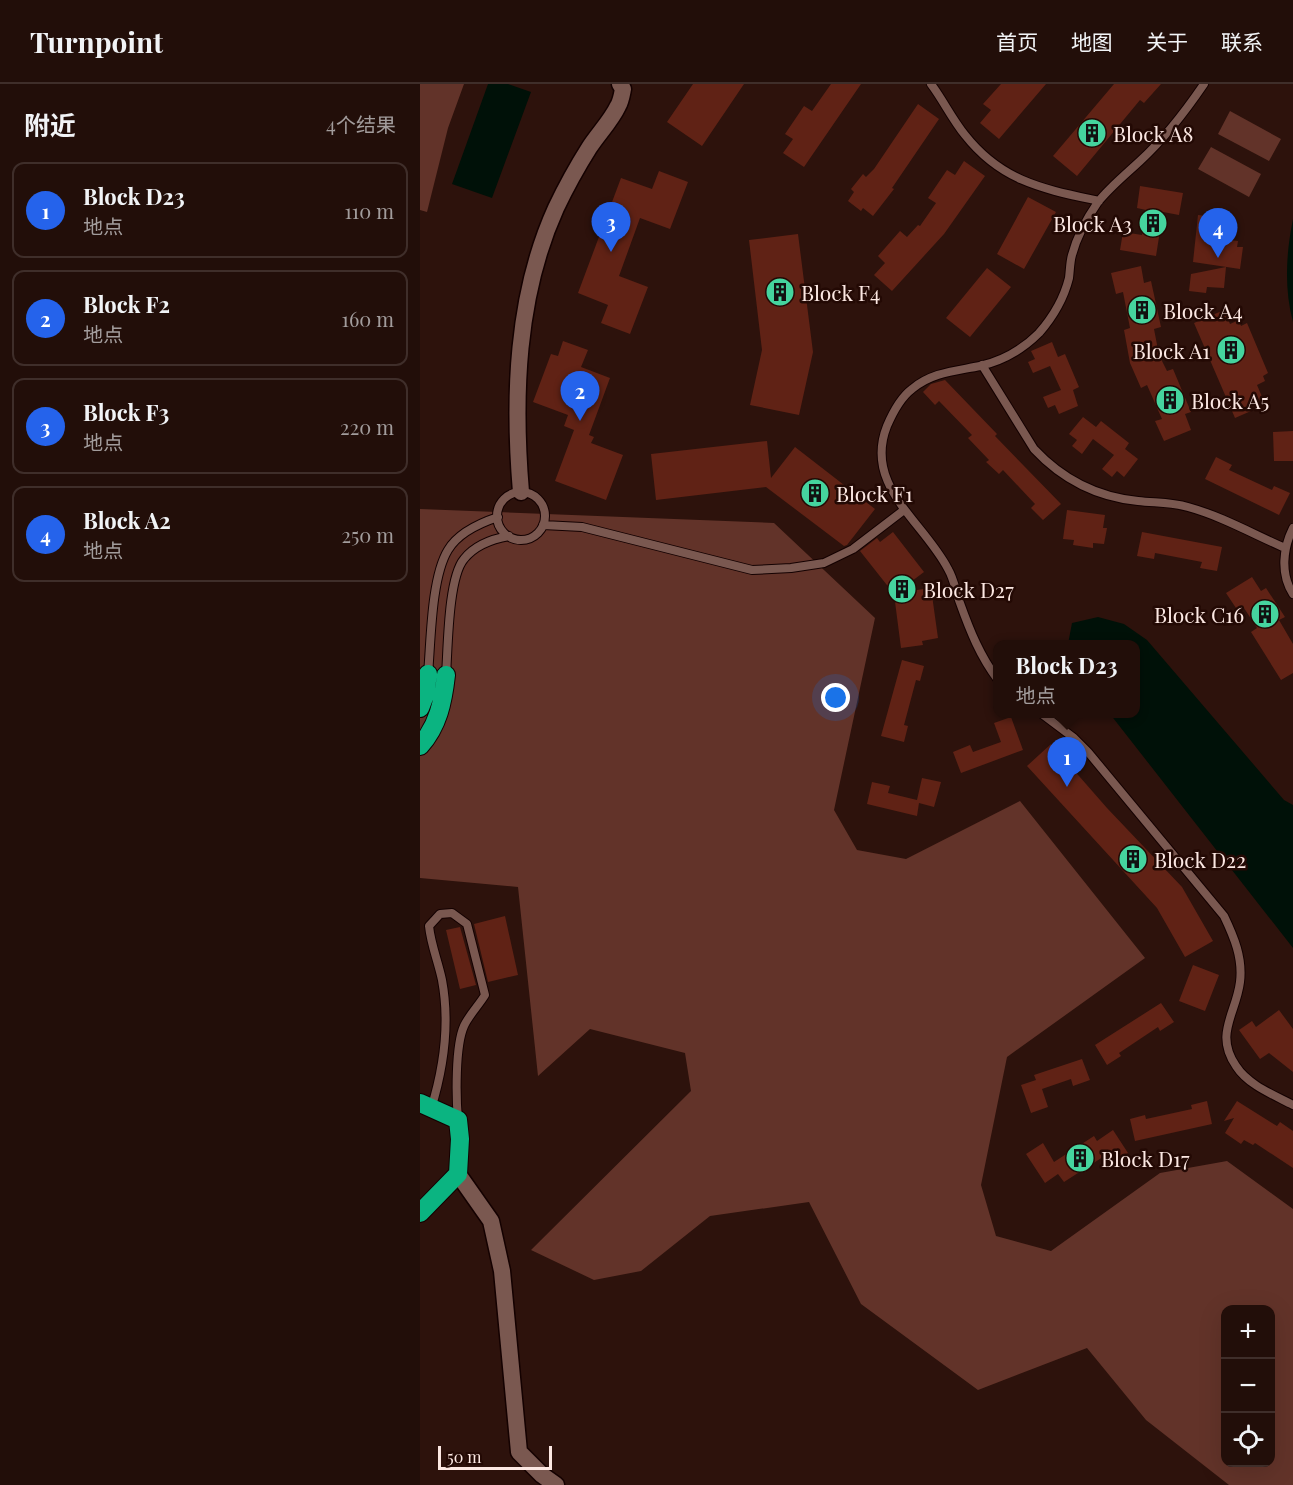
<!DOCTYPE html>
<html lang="zh">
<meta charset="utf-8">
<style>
:root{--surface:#220e09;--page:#2a1712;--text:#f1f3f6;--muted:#a29c9c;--line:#3f2e2a;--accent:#2563eb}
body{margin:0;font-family:"Playfair Display","Noto Sans SC",serif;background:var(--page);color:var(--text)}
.controls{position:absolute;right:18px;bottom:18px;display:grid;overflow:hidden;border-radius:12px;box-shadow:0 6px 24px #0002}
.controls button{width:54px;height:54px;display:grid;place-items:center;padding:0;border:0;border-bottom:2px solid var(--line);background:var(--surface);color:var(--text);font:30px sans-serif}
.scale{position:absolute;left:18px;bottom:15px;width:114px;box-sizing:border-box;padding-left:6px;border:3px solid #fce8e3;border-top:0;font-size:16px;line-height:21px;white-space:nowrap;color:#fce8e3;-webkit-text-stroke:4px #230904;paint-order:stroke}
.you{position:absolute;left:416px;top:614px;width:21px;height:21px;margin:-15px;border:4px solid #fff;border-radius:50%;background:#1a73e8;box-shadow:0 0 0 9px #1a73e833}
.badge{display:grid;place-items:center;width:39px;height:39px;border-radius:50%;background:var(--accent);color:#fff;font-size:20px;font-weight:700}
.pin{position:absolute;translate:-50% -50px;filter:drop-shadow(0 2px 3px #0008)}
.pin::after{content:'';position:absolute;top:32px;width:21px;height:18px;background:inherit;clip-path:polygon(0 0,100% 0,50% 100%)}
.popup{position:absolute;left:573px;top:556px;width:147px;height:78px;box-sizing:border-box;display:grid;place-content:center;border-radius:12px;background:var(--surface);filter:drop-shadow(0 2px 4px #0005);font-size:20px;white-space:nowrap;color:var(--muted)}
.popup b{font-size:22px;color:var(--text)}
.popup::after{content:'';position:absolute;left:50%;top:100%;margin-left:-12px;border:12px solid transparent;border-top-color:var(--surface)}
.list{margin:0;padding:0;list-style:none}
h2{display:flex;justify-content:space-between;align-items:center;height:78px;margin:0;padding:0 24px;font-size:26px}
h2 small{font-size:20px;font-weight:400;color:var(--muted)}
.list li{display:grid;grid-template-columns:39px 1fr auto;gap:18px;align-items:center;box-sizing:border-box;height:96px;margin:0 12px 12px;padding:0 12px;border:2px solid var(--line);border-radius:12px}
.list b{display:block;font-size:22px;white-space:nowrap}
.list p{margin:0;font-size:20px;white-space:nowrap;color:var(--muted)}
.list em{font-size:20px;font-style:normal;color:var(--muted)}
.icon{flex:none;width:33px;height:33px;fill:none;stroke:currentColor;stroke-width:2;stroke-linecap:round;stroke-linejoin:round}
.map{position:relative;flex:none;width:873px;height:1401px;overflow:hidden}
header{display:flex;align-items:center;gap:36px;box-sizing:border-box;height:84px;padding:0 30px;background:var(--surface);border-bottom:2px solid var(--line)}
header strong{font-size:28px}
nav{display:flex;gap:33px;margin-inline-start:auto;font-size:21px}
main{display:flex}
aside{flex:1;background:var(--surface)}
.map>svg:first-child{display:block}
</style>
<header>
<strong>Turnpoint</strong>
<nav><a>首页</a><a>地图</a><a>关于</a><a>联系</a></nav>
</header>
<main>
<aside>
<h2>附近<small>4个结果</small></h2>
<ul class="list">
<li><span class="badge">1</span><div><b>Block D23</b><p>地点</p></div><em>110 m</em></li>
<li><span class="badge">2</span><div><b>Block F2</b><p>地点</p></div><em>160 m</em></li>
<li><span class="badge">3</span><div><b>Block F3</b><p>地点</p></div><em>220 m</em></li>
<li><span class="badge">4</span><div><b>Block A2</b><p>地点</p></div><em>250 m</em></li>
</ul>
</aside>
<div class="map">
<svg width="873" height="1401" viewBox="0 0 873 1401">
<rect width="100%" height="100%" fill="#2d120c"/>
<path fill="#623329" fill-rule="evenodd" d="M 0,0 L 44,0 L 28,44 L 7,128 L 0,126 Z
M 810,27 L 861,55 L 849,77 L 798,50 Z
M 791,63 L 841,90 L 829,113 L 778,85 Z
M 0,425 L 354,439 L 455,534 L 414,726 L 437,766 L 486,775 L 600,717 L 725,874 L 587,973 L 561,1101 L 576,1152 L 631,1167 L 740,1089 L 807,1077 L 873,1125 L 873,1401 L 809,1401 L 726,1336 L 667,1264 L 558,1306 L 441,1220 L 389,1118 L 290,1132 L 221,1187 L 174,1196 L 111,1166 L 271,1007 L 265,969 L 170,945 L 118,992 L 98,803 L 0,794 ZM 806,1226 L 850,1226 L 850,1378 L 806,1378 Z"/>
<path fill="#001108" d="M 68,0 L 88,0 L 111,8 L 72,114 L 32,100 Z
M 873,135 L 873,238 C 864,205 866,169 873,135 Z
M 678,533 L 704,540 L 727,556 L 864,716 L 873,721 L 873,864 L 690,630 L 716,630 L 716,560 L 648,560 L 652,539 Z"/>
<path fill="#602215" d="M 273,0 L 324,0 L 282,62 L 247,38 Z
M 411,0 L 441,0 L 384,83 L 363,69 L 373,55 L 365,50 L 384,22 L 392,27 Z
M 581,0 L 626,0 L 579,55 L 560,39 L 571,26 L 563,20 Z
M 694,0 L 741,0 L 724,19 L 720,16 L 657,92 L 633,72 Z
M 498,20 L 519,35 L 472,104 L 474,105 L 453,132 L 443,124 L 441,127 L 428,117 L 434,108 L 431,105 L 443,90 L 446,93 L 454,85 Z
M 544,77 L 565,92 L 524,150 L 472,207 L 454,191 L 465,179 L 458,172 L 480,147 L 487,153 L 498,141 L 500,142 L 516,119 L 508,114 L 527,86 L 535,91 Z
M 239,87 L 268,98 L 250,145 L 220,134 L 199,192 L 228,203 L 210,250 L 181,239 L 188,221 L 158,209 L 201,94 L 232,105 Z
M 720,102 L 763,109 L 759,131 L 743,128 L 736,172 L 700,166 L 703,148 L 722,151 L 726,126 L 717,124 Z
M 608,113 L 636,128 L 604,185 L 577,170 Z
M 778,131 L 795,133 L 794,139 L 811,141 L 809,156 L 818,157 L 817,163 L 823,163 L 820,185 L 773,178 Z
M 378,150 L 393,268 L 379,331 L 330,321 L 342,266 L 329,156 Z
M 721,182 L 724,199 L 731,197 L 741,243 L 734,245 L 739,271 L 747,287 L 753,285 L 771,328 L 765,330 L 771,346 L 744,357 L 735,337 L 742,335 L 727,301 L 721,304 L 710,279 L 704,246 L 710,244 L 703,208 L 696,210 L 691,189 Z
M 806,183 L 804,204 L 787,203 L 786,209 L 769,207 L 771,190 Z
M 567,184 L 591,203 L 550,253 L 526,234 Z
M 804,226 L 810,240 L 819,236 L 821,242 L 827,239 L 848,289 L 843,292 L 845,297 L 837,301 L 843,315 L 828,322 L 831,327 L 815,334 L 774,239 Z
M 143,257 L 168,266 L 161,283 L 190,294 L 169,351 L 174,353 L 171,359 L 203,371 L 186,416 L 135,397 L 154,346 L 144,342 L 148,331 L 113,318 L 131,270 L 138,272 Z
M 632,258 L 638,273 L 645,270 L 659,303 L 653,306 L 658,322 L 639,330 L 635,321 L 628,324 L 623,313 L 641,306 L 630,282 L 613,289 L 608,278 L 615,275 L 611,267 Z
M 525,296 L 577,350 L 575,352 L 641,420 L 623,436 L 611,424 L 615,420 L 583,386 L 579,390 L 566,378 L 569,376 L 548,354 L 552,351 L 519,317 L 515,321 L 503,308 L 511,300 Z
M 663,333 L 676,343 L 681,337 L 709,359 L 705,365 L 718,375 L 704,393 L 697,387 L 692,393 L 682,385 L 694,371 L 673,355 L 662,370 L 652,362 L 657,356 L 649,350 Z
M 873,347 L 873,377 L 854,377 L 853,348 Z
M 347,357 L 351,394 L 375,363 L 455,425 L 427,461 L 424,462 L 346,403 L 236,416 L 231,370 Z
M 796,373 L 812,381 L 809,386 L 852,406 L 854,402 L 870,409 L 859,431 L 785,395 Z
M 647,426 L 685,431 L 683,444 L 687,444 L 684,460 L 673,459 L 673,464 L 653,461 L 654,456 L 643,455 Z
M 473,448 L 504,488 L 476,509 L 511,504 L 518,554 L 502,557 L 503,561 L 481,564 L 474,510 L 440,467 L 457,454 L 460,458 Z
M 722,448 L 802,463 L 797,487 L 780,484 L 782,478 L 735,469 L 734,475 L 717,472 Z
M 832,493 L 841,507 L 846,504 L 865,533 L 859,536 L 873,560 L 873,589 L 861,596 L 831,548 L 837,544 L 824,524 L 818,527 L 806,509 Z
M 482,576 L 504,582 L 500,597 L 496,596 L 484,641 L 488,642 L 484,658 L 461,652 Z
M 591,633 L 603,666 L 541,689 L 533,668 L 550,661 L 553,668 L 581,658 L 574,639 Z
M 631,660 L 687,724 L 762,803 L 793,857 L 765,873 L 737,824 L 607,682 Z
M 502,694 L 521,698 L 514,723 L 499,719 L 497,732 L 447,720 L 452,698 L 470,702 L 468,709 L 497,716 Z
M 85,832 L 98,891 L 68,898 L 54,840 Z
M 40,843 L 56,901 L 40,905 L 26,846 Z
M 773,881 L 799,891 L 785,927 L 759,917 Z
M 741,919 L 754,938 L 740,947 L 738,943 L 699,969 L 701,972 L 687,981 L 675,961 Z
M 859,926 L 873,945 L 873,988 L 849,969 L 840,975 L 819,946 L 832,937 L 836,943 Z
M 662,975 L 670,996 L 653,1002 L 651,995 L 622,1005 L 628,1023 L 611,1029 L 601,1001 L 616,996 L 614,991 Z
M 787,1017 L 792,1040 L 715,1057 L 710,1035 L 725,1031 L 726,1035 L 772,1025 L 771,1021 Z
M 817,1017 L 857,1042 L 860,1038 L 873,1047 L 873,1084 L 835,1059 L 833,1061 L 824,1056 L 821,1060 L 805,1049 L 814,1034 L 804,1037 Z
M 693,1046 L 708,1069 L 691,1079 L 686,1071 L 644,1098 L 638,1090 L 625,1099 L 606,1070 L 623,1059 L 634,1078 L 674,1052 L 677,1057 Z"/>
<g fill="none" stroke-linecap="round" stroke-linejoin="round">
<g stroke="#140100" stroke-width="10">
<path id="service" d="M 511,0 C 523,16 532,35 545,51 C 582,98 624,105 679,117
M 562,281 L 614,365 C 642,395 677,413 718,417 C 735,419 751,418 768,423 C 801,432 833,450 865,464
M77 432a24 24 0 1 1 48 0a24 24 0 1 1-48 0Z
M 123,441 L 162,443 L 332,486 L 371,484 L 404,479 L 433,465 L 484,426
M 873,444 C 863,464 860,490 873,510
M 8,590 C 11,557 11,494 28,466 C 38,449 60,439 78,433
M 26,591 C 28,564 28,494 44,475 C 55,461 72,455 89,452
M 578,596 C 560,572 550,547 540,519 C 536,508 534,495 528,485 C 504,438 443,402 467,342 C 473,328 480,314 492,305 C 512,288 536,287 560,282 C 582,277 603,265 619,249 C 633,233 644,214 649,194 C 650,186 650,178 652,171 C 657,152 667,134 678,118 C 690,103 706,90 720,77 C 745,54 765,28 784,0
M 622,630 L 654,654 L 668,668 L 804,832 C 814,853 823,874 820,898 C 816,930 794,950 816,982 C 828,1001 854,1011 873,1021
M 11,1025 C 24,983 30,939 22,896 C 18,877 11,861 9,842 L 20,830 L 32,829 L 47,840 L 65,911 C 59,921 49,931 44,942 C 35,962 36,1014 38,1036"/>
</g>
<g stroke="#140100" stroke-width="19">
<path id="minor" d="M 101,408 C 93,314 96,212 136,124 C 146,103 157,83 169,64 C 178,50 191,37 198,22 C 201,17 202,10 203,5 L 200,0
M 38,1090 L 71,1137 L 82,1187 L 99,1368 L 122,1391 L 136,1401"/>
</g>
<g stroke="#140100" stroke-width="20">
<path id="motorway" d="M 0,624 L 5,611 L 8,590
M 0,662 C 18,642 23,618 26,591
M 0,1019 L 38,1036 L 40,1055 L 38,1090 L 0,1129"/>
</g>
<use href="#service" stroke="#7a5850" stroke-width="8"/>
<use href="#minor" stroke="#7a5850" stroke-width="16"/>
<use href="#motorway" stroke="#0bb481" stroke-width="18"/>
</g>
<defs>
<g id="building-disc" transform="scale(1.5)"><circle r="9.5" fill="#45d49e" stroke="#230904"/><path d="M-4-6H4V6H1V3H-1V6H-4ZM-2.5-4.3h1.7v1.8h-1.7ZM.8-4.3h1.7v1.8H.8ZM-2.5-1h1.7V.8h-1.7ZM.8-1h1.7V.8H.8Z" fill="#111"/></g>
</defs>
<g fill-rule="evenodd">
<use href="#building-disc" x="672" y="49"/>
<use href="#building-disc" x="733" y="139"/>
<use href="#building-disc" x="360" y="208"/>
<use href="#building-disc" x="722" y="226"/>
<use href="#building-disc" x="811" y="266"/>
<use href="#building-disc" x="750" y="316"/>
<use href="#building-disc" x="395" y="409"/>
<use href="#building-disc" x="482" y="505"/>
<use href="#building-disc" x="845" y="530"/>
<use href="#building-disc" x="713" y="775"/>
<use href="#building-disc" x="660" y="1074"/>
</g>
<g text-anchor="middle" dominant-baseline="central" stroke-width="5" stroke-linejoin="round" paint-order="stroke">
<g font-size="21" fill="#fce8e3" stroke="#230904" text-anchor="start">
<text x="693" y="49">Block A8</text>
<text x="712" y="139" text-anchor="end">Block A3</text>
<text x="381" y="208">Block F4</text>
<text x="743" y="226">Block A4</text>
<text x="790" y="266" text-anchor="end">Block A1</text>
<text x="771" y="316">Block A5</text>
<text x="416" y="409">Block F1</text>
<text x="503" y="505">Block D27</text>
<text x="824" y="530" text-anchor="end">Block C16</text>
<text x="734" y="775">Block D22</text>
<text x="681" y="1074">Block D17</text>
</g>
</g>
</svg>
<div class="controls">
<button>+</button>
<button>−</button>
<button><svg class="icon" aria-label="locate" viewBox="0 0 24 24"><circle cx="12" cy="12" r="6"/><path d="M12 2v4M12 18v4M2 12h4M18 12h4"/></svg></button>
</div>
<div class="scale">50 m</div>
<div class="you"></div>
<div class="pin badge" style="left:647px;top:703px">1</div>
<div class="popup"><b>Block D23</b>地点</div>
<div class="pin badge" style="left:160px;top:337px">2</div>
<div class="pin badge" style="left:191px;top:168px">3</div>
<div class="pin badge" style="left:798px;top:174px">4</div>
</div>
</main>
